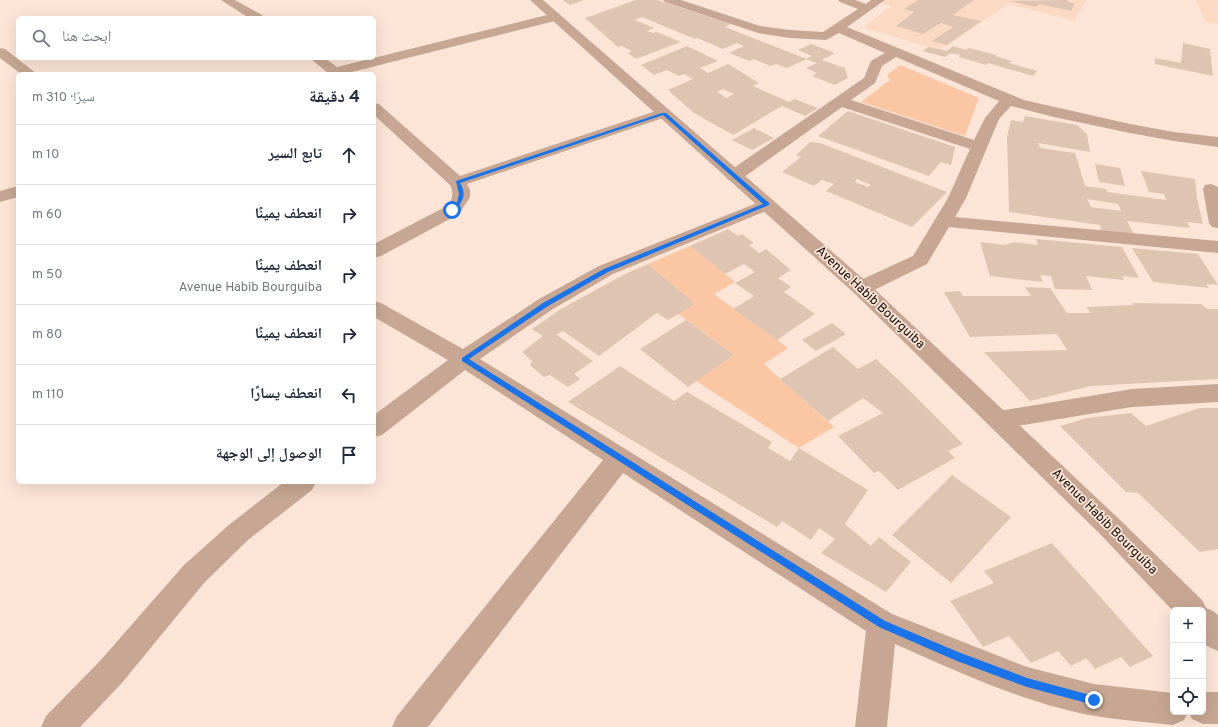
<!DOCTYPE html>
<html lang="ar">
<meta charset="utf-8">
<style>
:root{--surface:#fff;--page:#f6f6f7;--text:#1f2937;--muted:#747a83;--line:#e0e1e3}
body{margin:0;font-family:Overpass,"Noto Naskh Arabic",sans-serif;background:var(--page);color:var(--text);direction:rtl}
.controls{position:absolute;right:12px;bottom:12px;display:grid;overflow:hidden;border-radius:6px;box-shadow:0 4px 16px #0002}
.controls button{width:36px;height:36px;display:grid;place-items:center;padding:0;border:0;border-bottom:1px solid var(--line);background:var(--surface);color:var(--text);font:20px sans-serif}
.stop{position:absolute;width:12px;height:12px;margin:-9px;border:3px solid #1a73e8;border-radius:50%;background:#fff}
.stop.end{background:#1a73e8;border-color:#fff;box-shadow:0 1px 4px #0008}
.list{margin:0;padding:0;list-style:none}
h2{display:flex;justify-content:space-between;align-items:center;height:52px;margin:0;padding:0 16px;font-size:17px}
h2 small{font-size:13px;font-weight:400;color:var(--muted)}
.list li{display:grid;grid-template-columns:26px 1fr auto;gap:12px;align-items:center;box-sizing:border-box;height:60px;padding:0 16px;border-top:1px solid var(--line)}
.list b{display:block;font-size:15px;white-space:nowrap}
.list p{margin:0;font-size:13px;white-space:nowrap;color:var(--muted)}
.list em{font-size:13px;font-style:normal;color:var(--muted)}
.icon{flex:none;width:22px;height:22px;fill:none;stroke:currentColor;stroke-width:2;stroke-linecap:round;stroke-linejoin:round}
.map{position:relative;flex:none;width:1218px;height:727px;overflow:hidden;direction:ltr}
.search{position:absolute;background:var(--surface);box-shadow:0 4px 16px #0002;left:16px;top:16px;width:360px;height:44px;display:flex;align-items:center;gap:10px;box-sizing:border-box;padding:0 14px;border-radius:6px;color:var(--muted);font-size:15px}
.panel{position:absolute;background:var(--surface);box-shadow:0 4px 16px #0002;left:16px;top:72px;width:360px;height:412px;border-radius:6px;direction:rtl}
.map>svg:first-child{display:block}
</style>
<div class="map">
<svg width="1218" height="727" viewBox="0 0 1218 727">
<rect width="100%" height="100%" fill="#fce5d7"/>
<path fill="#fcd9c3" d="M 874,0 L 1086,0 L 1075,21 L 1009,4 L 940,50 L 867,29 L 865,26 L 891,6 Z
M 1196,0 L 1218,0 L 1218,24 L 1205,22 Z"/>
<path fill="#fac6a4" d="M 900,65 L 979,98 L 965,136 L 861,102 L 890,80 L 887,75 Z
M 690,246 L 735,282 L 714,294 L 788,348 L 764,364 L 834,427 L 799,448 L 696,381 L 734,355 L 677,313 L 694,304 L 648,264 Z"/>
<path fill="#e0c4b2" fill-rule="evenodd" d="M 563,0 L 584,0 L 570,5 Z
M 636,0 L 657,0 L 731,24 L 725,27 L 807,59 L 787,68 L 776,64 L 770,66 L 754,59 L 749,61 L 729,53 L 744,46 L 737,43 L 723,49 L 697,38 L 695,39 L 642,17 L 635,20 L 654,28 L 647,31 L 653,33 L 657,32 L 681,42 L 636,59 L 628,53 L 632,51 L 622,46 L 618,47 L 585,18 Z
M 918,0 L 974,0 L 953,15 L 981,21 L 947,45 L 932,41 L 953,27 L 941,23 L 923,34 L 896,26 L 914,12 L 904,9 Z
M 1067,0 L 1067,1 L 1075,4 L 1071,11 L 1039,4 L 1036,7 L 1010,1 Z
M 1183,43 L 1210,49 L 1213,76 L 1155,64 L 1155,58 L 1181,63 Z
M 811,44 L 835,53 L 822,60 L 845,68 L 848,78 L 835,85 L 812,76 L 817,73 L 806,68 L 817,63 L 806,59 L 812,56 L 798,50 Z
M 687,46 L 718,61 L 700,68 L 708,73 L 728,64 L 759,83 L 753,86 L 789,102 L 795,99 L 818,108 L 805,116 L 782,106 L 733,135 L 694,113 L 668,90 L 693,79 L 684,74 L 679,76 L 667,70 L 654,75 L 641,65 ZM 723,89 L 734,94 L 727,98 L 717,92 Z
M 953,46 L 966,50 L 969,48 L 996,55 L 995,56 L 1012,61 L 1009,63 L 1037,71 L 1033,76 L 988,63 L 986,65 L 959,57 L 960,55 L 951,53 L 945,57 L 922,51 L 929,47 L 947,51 Z
M 848,111 L 955,147 L 951,165 L 941,162 L 929,176 L 818,136 Z
M 1025,116 L 1077,125 L 1087,134 L 1090,152 L 1038,143 L 1040,148 L 1075,153 L 1085,186 L 1106,189 L 1107,192 L 1166,200 L 1164,194 L 1149,192 L 1141,171 L 1195,179 L 1197,199 L 1203,224 L 1187,222 L 1190,228 L 1127,221 L 1134,234 L 1101,231 L 1100,225 L 1009,212 L 1007,137 L 1011,120 L 1023,122 ZM 1087,199 L 1118,204 L 1121,211 L 1091,207 Z
M 754,128 L 774,138 L 752,150 L 732,140 Z
M 810,142 L 820,143 L 947,192 L 912,227 L 826,191 L 834,184 L 822,180 L 814,186 L 782,172 L 801,157 L 796,155 ZM 857,179 L 871,185 L 868,187 L 855,182 Z
M 1095,164 L 1120,168 L 1125,186 L 1099,182 Z
M 728,229 L 738,236 L 742,234 L 754,243 L 749,245 L 759,253 L 766,249 L 791,270 L 778,278 L 791,287 L 784,292 L 815,314 L 777,340 L 733,309 L 754,296 L 735,283 L 755,272 L 744,264 L 725,274 L 690,246 Z
M 1036,239 L 1122,247 L 1139,278 L 1122,276 L 1124,280 L 1086,276 L 1092,290 L 1055,289 L 1051,276 L 1040,275 L 1043,282 L 990,276 L 980,242 L 1005,245 L 1014,242 L 1038,245 Z
M 1132,248 L 1198,254 L 1218,285 L 1206,284 L 1209,288 L 1153,282 Z
M 648,264 L 695,304 L 668,320 L 657,313 L 599,356 L 563,331 L 557,335 L 593,361 L 574,374 L 580,379 L 568,387 L 550,375 L 544,377 L 530,365 L 532,361 L 522,352 L 543,336 L 532,329 L 561,309 L 625,274 Z
M 1025,287 L 1050,288 L 1067,313 L 1091,313 L 1086,307 L 1134,305 L 1132,303 L 1201,304 L 1207,309 L 1218,309 L 1218,379 L 1091,386 L 1030,401 L 984,352 L 1067,350 L 1057,334 L 970,337 L 944,292 L 960,291 L 963,296 L 1031,296 Z
M 686,320 L 734,355 L 688,387 L 640,349 Z
M 832,323 L 846,334 L 816,351 L 802,340 Z
M 833,347 L 858,369 L 876,359 L 905,386 L 963,444 L 948,451 L 955,458 L 898,490 L 879,471 L 874,473 L 838,436 L 883,413 L 863,398 L 828,421 L 780,379 Z
M 620,366 L 674,401 L 687,392 L 772,442 L 768,448 L 790,461 L 799,448 L 868,490 L 845,524 L 871,546 L 879,537 L 911,562 L 886,592 L 821,553 L 835,539 L 819,528 L 811,540 L 782,521 L 777,527 L 568,402 Z
M 1199,408 L 1218,408 L 1218,549 L 1200,552 L 1138,493 L 1126,492 L 1060,426 L 1087,418 L 1131,413 L 1146,426 Z
M 952,475 L 1011,517 L 951,583 L 892,535 Z
M 1052,543 L 1153,656 L 1130,667 L 1121,657 L 1095,669 L 1086,658 L 1071,666 L 1058,651 L 1031,663 L 1009,636 L 983,647 L 950,601 L 994,583 L 984,571 Z"/>
<g fill="none" stroke-linecap="round" stroke-linejoin="round">
<path fill="#c7a793" fill-rule="evenodd" d="M 221,0 L 235,0 L 262,15 L 264,18 L 249,18 Z
M 663,0 L 681,0 L 760,26 L 790,30 L 823,32 L 858,9 L 840,2 L 838,0 L 855,0 L 866,4 L 871,0 L 885,0 L 847,27 L 1024,100 L 1130,124 L 1174,132 L 1218,137 L 1218,147 L 1174,141 L 1130,133 L 1054,117 L 1011,106 L 999,119 L 966,198 L 955,217 L 1218,241 L 1218,253 L 949,227 L 927,264 L 868,293 L 861,295 L 854,293 L 851,288 L 854,283 L 913,256 L 948,198 L 970,149 L 842,107 L 740,180 L 734,181 L 728,180 L 726,176 L 728,172 L 864,78 L 871,61 L 885,53 L 839,33 L 826,40 L 790,38 L 758,33 L 665,2 ZM 896,57 L 999,101 L 985,118 L 974,140 L 851,100 L 875,83 L 882,66 Z
M 555,13 L 559,14 L 561,17 L 559,20 L 344,74 L 329,74 L 310,58 L 325,58 L 337,67 Z
M 0,48 L 5,49 L 37,74 L 21,74 L 0,58 Z
M 374,103 L 379,104 L 460,176 L 659,110 L 664,109 L 669,110 L 671,113 L 669,116 L 467,184 L 470,190 L 470,197 L 459,214 L 381,256 L 374,258 L 374,244 L 447,206 C 453,199 454,193 450,185 L 374,115 Z
M 1211,184 L 1218,187 L 1218,228 L 1212,227 L 1209,223 L 1203,189 L 1205,185 Z
M 18,186 L 18,197 L 0,202 L 0,191 Z
M 767,199 L 773,200 L 776,204 L 773,208 L 613,274 L 553,309 L 480,359 L 892,614 L 1027,667 L 1094,684 L 1173,693 L 1173,712 L 1188,712 L 1184,720 L 1173,725 C 1147,722 1120,720 1095,716 C 1027,704 958,672 895,644 L 887,727 L 855,727 L 866,631 L 623,473 L 428,727 L 392,727 L 397,716 L 603,460 L 465,370 L 382,435 L 374,437 L 374,415 L 448,360 L 374,317 L 374,301 L 381,303 L 463,349 L 539,299 L 599,266 Z
M 1218,384 L 1218,402 L 1132,407 L 999,429 L 991,427 L 987,420 L 991,413 L 999,411 L 1132,389 Z
M 284,482 L 316,482 L 312,490 L 248,540 L 204,583 L 121,684 L 80,727 L 41,727 L 46,716 L 99,662 L 184,565 L 230,524 Z
M 1203,692 L 1218,692 L 1218,724 L 1203,724 L 1192,719 L 1189,712 L 1203,712 Z"/>
<path fill="#c7a793" fill-rule="evenodd" d="M 530,0 L 543,0 L 868,283 L 1118,518 L 1202,600 L 1206,608 L 1213,611 L 1218,615 L 1218,651 L 1207,646 L 1203,642 L 1203,610 L 1173,611 L 1100,534 L 854,293 Z"/>
</g>
<path fill="#1a73e8" d="M 662,113 L 666,113 L 769,203 L 769,205 L 608,272 L 548,306 L 469,359 L 885,621 L 958,652 L 1027,678 L 1094,696 L 1098,697 L 1099,700 L 1098,704 L 1094,705 L 1027,687 L 957,661 L 879,627 L 462,361 L 462,358 L 543,303 L 604,269 L 763,204 L 663,115 L 460,183 C 467,194 463,202 454,211 L 450,210 L 457,202 L 459,194 L 456,181 Z"/>
<g text-anchor="middle" dominant-baseline="central" stroke-width="3.5" stroke-linejoin="round" paint-order="stroke">
<g font-size="13" fill="#140b06" stroke="#fce5d7">
<text transform="translate(870 298) rotate(43)">Avenue Habib Bourguiba</text>
<text transform="translate(1104 522) rotate(45)">Avenue Habib Bourguiba</text>
</g>
</g>
</svg>
<div class="controls">
<button>+</button>
<button>−</button>
<button><svg class="icon" aria-label="locate" viewBox="0 0 24 24"><circle cx="12" cy="12" r="6"/><path d="M12 2v4M12 18v4M2 12h4M18 12h4"/></svg></button>
</div>
<div class="stop" style="left:452px;top:210px"></div>
<div class="stop end" style="left:1094px;top:700px"></div>
<div class="search"><svg class="icon" aria-label="search" viewBox="0 0 24 24"><circle cx="10" cy="10" r="6"/><path d="M15 15l6 6"/></svg>ابحث هنا</div>
<section class="panel">
<h2>4 دقيقة<small>سيرًا · 310 m</small></h2>
<ul class="list">
<li><svg class="icon" aria-label="ahead" viewBox="0 0 24 24"><path d="M12 20V5M6 11l6-6 6 6"/></svg><div><b>تابع السير</b></div><em>10 m</em></li>
<li><svg class="icon" aria-label="right" viewBox="0 0 24 24"><path d="M7 20v-9h11M14 6l5 5-5 5"/></svg><div><b>انعطف يمينًا</b></div><em>60 m</em></li>
<li><svg class="icon" aria-label="right" viewBox="0 0 24 24"><path d="M7 20v-9h11M14 6l5 5-5 5"/></svg><div><b>انعطف يمينًا</b><p>Avenue Habib Bourguiba</p></div><em>50 m</em></li>
<li><svg class="icon" aria-label="right" viewBox="0 0 24 24"><path d="M7 20v-9h11M14 6l5 5-5 5"/></svg><div><b>انعطف يمينًا</b></div><em>80 m</em></li>
<li><svg class="icon" aria-label="left" viewBox="0 0 24 24"><path d="M17 20v-9H6M10 6l-5 5 5 5"/></svg><div><b>انعطف يسارًا</b></div><em>110 m</em></li>
<li><svg class="icon" aria-label="arrive" viewBox="0 0 24 24"><path d="M6 21V4h12l-3 4 3 4H6"/></svg><div><b>الوصول إلى الوجهة</b></div></li>
</ul>
</section>
</div>
